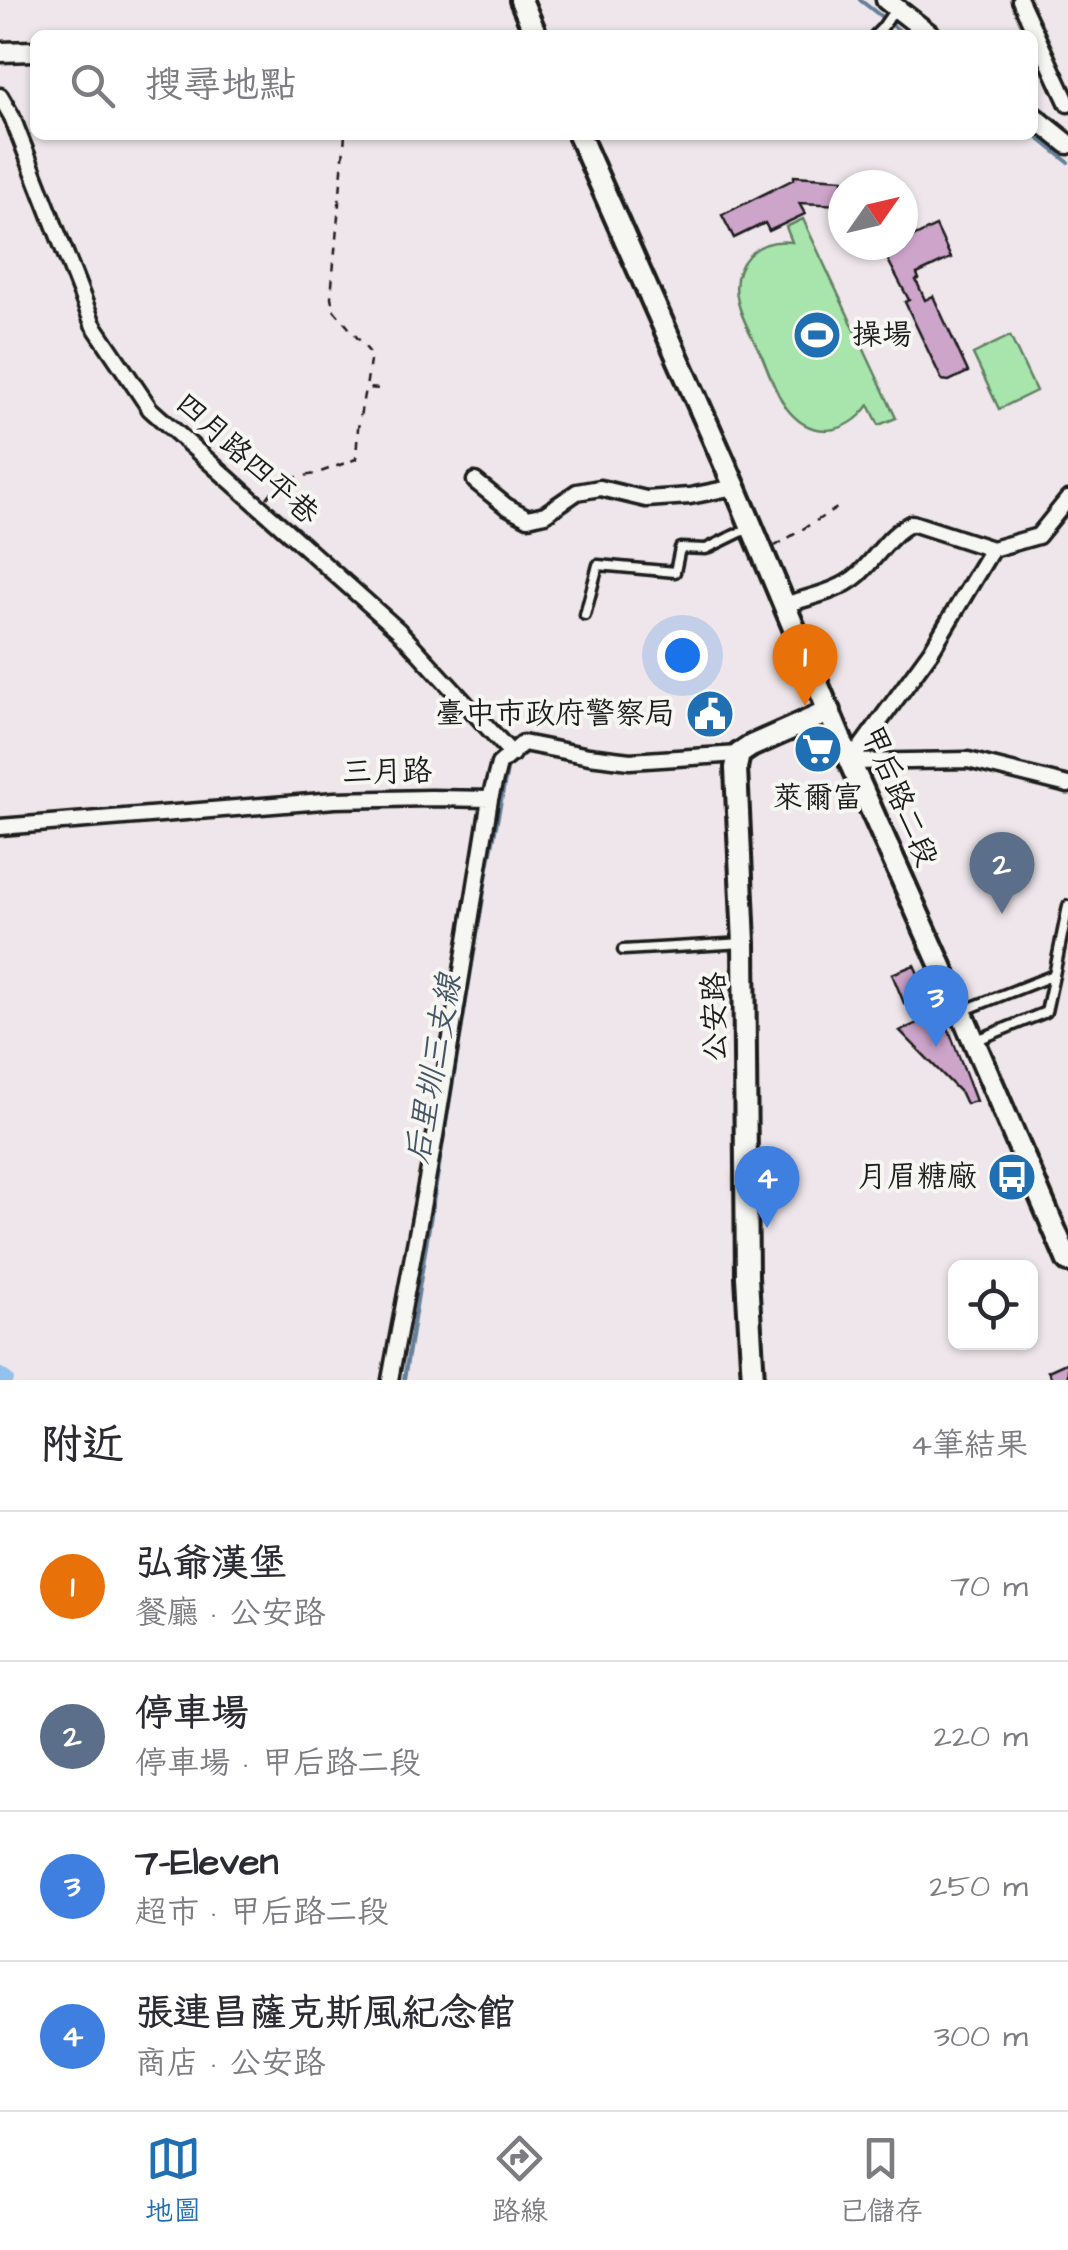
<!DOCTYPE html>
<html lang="zh-TW">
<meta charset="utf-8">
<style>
:root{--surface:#fff;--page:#f2f2f3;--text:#2b2b33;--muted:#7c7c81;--line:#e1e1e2;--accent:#1f6fb2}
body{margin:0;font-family:"Architects Daughter","LXGW WenKai TC",sans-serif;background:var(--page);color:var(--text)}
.controls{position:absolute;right:30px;bottom:30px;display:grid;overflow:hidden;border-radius:15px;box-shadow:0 2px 8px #0004}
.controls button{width:90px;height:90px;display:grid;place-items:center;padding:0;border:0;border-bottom:2px solid var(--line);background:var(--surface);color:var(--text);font:50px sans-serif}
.compass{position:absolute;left:828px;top:170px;width:90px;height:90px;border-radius:50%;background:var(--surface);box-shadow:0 2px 8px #0004;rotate:56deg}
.you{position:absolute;left:682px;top:655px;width:35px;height:35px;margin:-25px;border:8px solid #fff;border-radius:50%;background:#1a73e8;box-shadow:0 0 0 15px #1a73e833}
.badge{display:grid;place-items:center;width:65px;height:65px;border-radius:50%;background:var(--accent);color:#fff;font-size:32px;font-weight:700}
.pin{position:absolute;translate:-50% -82px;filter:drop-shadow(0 2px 5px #0008)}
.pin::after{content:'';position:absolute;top:52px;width:35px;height:30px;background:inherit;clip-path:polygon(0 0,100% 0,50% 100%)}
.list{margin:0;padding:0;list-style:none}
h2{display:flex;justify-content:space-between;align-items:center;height:130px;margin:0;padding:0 40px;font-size:42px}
h2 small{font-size:32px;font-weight:400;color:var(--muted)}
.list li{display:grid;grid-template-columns:65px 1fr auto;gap:30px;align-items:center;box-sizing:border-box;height:150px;padding:0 40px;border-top:2px solid var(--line)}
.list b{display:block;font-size:38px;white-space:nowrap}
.list p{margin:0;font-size:32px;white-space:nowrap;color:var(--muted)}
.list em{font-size:32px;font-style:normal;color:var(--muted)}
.icon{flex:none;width:55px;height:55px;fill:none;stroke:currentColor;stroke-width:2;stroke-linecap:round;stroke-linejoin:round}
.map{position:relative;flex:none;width:1068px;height:1380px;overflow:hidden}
.search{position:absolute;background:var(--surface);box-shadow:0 2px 8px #0004;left:30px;right:30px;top:30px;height:110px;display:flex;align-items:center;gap:25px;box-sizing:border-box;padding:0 35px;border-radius:15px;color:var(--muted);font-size:38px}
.sheet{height:730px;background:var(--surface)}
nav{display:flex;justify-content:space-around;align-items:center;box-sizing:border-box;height:140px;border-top:2px solid var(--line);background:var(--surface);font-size:28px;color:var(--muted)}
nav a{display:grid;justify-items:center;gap:5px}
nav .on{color:var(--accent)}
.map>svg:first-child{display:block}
</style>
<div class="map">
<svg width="1068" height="1380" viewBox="0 0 1068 1380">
<rect width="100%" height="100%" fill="#eee6ea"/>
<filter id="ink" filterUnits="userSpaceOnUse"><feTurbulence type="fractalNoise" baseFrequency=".01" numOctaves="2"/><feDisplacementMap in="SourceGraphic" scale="20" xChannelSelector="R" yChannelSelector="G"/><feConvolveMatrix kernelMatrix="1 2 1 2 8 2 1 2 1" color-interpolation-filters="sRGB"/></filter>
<g filter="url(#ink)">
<path fill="#a7e5ac" stroke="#628064" stroke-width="2.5" d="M 803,219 L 896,418 L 879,425 L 869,405 C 847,436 809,440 785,406 C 775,391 769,373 762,356 C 747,326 720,286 749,255 C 761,243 776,240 792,242 L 786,227 Z
M 1010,336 L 1036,391 L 999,409 L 973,354 Z"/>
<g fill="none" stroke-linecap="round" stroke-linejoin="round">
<path stroke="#637f9a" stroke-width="4" d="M 860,0 L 905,35
M 1033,134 L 1068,162
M 404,1380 L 488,867 L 508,765"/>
<path stroke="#93c1ee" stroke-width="14" d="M 0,1375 L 7,1380"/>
</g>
<path fill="#cda4ca" stroke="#1c1c1c" stroke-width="2.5" d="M 794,176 L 843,179 L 843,205 L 799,203 L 805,214 L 769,231 L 765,223 L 734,238 L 722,215 L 794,179 Z
M 936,226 L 951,258 L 917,274 L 919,279 L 916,280 L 925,300 L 933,296 L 968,372 L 949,381 L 942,380 L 905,302 L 909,300 L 880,245 L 903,245 L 903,242 Z
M 914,965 L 927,993 L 904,1003 L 892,974 Z
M 942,1012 L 976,1101 L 966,1104 L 961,1093 L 900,1031 Z
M 1068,1362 L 1068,1380 L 1053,1380 L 1048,1371 Z"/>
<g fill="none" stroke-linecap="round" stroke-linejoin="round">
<g stroke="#1c1c1c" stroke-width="15">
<path id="service" d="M 875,35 L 882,28 L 896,8
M 585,615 L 598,565 L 675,572 L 680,548 L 706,549 L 751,527
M 623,950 L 744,943
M 1054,975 L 1068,906
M 962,1011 L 1054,975 L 1046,1012 L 977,1040"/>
</g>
<g stroke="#1c1c1c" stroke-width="21">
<path id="minor" d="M 1020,0 L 1068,104
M 0,96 L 12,117 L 93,324 L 150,409 L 398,630 L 512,754
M 475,481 L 506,506 L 528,518 L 545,514 L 577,492 L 600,488 L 646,499 L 690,496 L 735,487
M 784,605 C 809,597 839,592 859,574 C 877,557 890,533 912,523 L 992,549 L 1038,536 L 1068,499
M 850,762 L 931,651 L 992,549
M 850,762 L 968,760 L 1068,785
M 0,827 L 335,800 L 431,798 L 490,799
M 390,1380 L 434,1142 L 490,799 L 499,764 L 523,743 L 589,756 L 630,761 L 739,754"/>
</g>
<g stroke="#1c1c1c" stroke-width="25">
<path id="tertiary" d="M 886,0 L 931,35
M 0,52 L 35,51
M 1033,116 L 1068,144"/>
</g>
<g stroke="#1c1c1c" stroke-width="28">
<path id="secondary" d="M 521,0 L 536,35
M 579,135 L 735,487 L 850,762 L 961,1011 L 1068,1261
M 753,1380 L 747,1277 L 744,943 L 736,768 L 739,754 L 751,746 L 830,711"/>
</g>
<path stroke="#1c1c1c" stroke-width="2.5" stroke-dasharray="8 8" stroke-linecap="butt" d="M 345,135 L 331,297 L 333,309 L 371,354 L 366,388 L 381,389
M 267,498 L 281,480 L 315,474 L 356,459 L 358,428 L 365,389
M 775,546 L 842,505"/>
<use href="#service" stroke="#f6f6f2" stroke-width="8"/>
<use href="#minor" stroke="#f6f6f2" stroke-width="14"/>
<use href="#tertiary" stroke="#f6f6f2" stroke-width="18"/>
<use href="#secondary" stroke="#f6f6f2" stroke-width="20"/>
</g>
</g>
<defs>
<g id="stadium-disc" transform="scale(2.5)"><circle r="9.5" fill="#1f6fb2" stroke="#f6f6f2"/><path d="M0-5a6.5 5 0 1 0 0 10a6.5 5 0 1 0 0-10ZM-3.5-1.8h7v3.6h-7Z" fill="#fff"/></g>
<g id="civic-disc" transform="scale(2.5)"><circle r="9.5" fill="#1f6fb2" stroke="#f6f6f2"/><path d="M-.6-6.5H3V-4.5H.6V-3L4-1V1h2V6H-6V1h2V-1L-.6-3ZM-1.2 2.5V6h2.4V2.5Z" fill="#fff"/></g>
<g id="supermarket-disc" transform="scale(2.5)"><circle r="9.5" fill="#1f6fb2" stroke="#f6f6f2"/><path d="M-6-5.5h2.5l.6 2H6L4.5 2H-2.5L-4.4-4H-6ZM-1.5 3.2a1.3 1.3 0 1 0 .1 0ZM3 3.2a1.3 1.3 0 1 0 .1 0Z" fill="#fff"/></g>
<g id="bus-disc" transform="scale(2.5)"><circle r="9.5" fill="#1f6fb2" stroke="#f6f6f2"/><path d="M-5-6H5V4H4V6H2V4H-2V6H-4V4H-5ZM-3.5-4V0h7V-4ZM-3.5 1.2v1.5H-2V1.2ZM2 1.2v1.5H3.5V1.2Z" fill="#fff"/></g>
</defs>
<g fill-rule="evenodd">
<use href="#stadium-disc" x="817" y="335"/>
<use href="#civic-disc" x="710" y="714"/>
<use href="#supermarket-disc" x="818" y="749"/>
<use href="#bus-disc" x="1012" y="1177"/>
</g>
<g text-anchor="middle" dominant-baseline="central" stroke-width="8" stroke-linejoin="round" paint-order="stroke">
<g font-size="30" fill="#1c1c1c" stroke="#f6f6f2" text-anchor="end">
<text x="852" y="335" text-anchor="start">操場</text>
<text x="675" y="714">臺中市政府警察局</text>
<text x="818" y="798" text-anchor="middle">萊爾富</text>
<text x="977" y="1177">月眉糖廠</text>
</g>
<g font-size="30" fill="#1c1c1c" stroke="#f6f6f2">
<text transform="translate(247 459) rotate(42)">四月路四平巷</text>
<text transform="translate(387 772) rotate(-1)">三月路</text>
<text transform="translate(899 796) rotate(67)">甲后路二段</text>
<text transform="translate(715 1017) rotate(-91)">公安路</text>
</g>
<g font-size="32" font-style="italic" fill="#465666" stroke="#f6f6f2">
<text transform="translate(434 1069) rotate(-80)">后里圳三支線</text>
</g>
</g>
</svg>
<div class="controls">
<button><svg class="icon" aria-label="locate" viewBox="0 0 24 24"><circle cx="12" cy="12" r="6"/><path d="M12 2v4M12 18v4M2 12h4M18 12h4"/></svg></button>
</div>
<svg class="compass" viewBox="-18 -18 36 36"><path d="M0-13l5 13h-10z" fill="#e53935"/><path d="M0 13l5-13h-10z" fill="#7c7c81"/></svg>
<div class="you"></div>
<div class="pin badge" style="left:805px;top:706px;background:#e8710a">1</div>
<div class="pin badge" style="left:1002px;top:914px;background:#5c6f8a">2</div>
<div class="pin badge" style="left:936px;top:1047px;background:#3f7fe0">3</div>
<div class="pin badge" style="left:767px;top:1228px;background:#3f7fe0">4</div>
<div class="search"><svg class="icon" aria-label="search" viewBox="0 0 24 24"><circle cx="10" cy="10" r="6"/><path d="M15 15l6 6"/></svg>搜尋地點</div>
</div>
<section class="sheet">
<h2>附近<small>4筆結果</small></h2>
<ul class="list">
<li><span class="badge" style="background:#e8710a">1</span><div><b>弘爺漢堡</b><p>餐廳 · 公安路</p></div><em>70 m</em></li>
<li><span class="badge" style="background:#5c6f8a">2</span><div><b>停車場</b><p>停車場 · 甲后路二段</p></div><em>220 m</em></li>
<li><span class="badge" style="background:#3f7fe0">3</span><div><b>7-Eleven</b><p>超市 · 甲后路二段</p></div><em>250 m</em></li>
<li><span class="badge" style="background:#3f7fe0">4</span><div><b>張連昌薩克斯風紀念館</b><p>商店 · 公安路</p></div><em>300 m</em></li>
</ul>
</section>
<nav>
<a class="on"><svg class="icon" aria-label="map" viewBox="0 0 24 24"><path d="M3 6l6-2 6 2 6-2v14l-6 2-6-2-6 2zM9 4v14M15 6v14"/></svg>地圖</a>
<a><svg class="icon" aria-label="directions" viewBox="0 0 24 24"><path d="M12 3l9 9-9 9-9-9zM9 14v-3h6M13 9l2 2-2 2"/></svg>路線</a>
<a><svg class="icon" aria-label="saved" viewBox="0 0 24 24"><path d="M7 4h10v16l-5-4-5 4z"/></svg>已儲存</a>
</nav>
